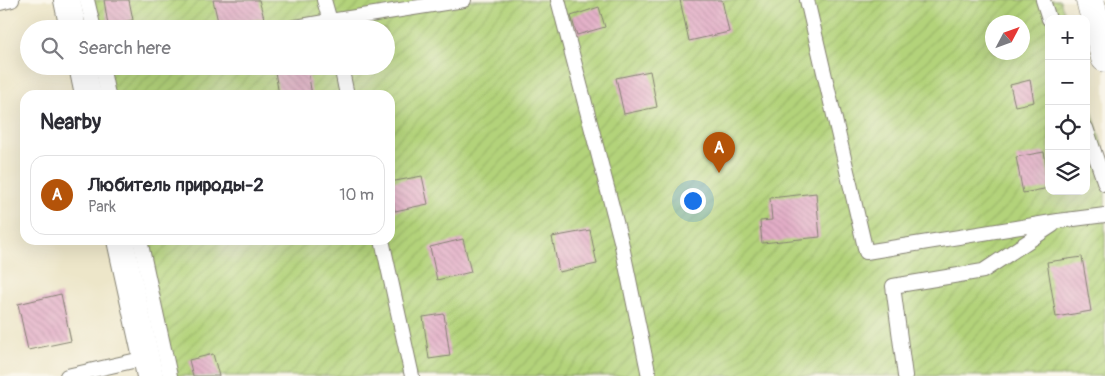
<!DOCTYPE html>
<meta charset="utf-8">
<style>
:root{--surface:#fff;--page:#f2f2f3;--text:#2b2b33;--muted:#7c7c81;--line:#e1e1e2;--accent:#b45309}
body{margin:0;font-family:Pangolin,sans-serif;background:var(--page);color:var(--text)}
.controls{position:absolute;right:15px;top:15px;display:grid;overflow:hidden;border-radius:10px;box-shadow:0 5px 20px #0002}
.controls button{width:45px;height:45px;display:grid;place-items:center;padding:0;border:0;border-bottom:1px solid var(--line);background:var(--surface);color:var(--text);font:25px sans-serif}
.compass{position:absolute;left:985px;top:15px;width:45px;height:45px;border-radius:50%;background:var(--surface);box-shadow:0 5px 20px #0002;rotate:49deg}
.you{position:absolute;left:692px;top:200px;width:18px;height:18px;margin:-12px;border:4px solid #fff;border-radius:50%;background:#1a73e8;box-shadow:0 0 0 8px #1a73e833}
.badge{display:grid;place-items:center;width:32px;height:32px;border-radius:50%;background:var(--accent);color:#fff;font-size:16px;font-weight:700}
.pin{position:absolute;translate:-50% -41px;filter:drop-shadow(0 1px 2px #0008)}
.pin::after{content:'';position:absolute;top:26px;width:18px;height:15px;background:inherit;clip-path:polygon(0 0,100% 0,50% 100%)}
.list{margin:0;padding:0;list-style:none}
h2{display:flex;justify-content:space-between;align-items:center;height:65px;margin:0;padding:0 20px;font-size:21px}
h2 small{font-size:16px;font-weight:400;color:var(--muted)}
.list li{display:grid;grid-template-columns:32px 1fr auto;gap:15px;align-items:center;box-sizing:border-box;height:80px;margin:0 10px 10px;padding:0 10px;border:1px solid var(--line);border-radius:15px}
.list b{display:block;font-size:19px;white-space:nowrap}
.list p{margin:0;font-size:16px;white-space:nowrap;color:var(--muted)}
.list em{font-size:16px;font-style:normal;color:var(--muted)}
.icon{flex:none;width:28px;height:28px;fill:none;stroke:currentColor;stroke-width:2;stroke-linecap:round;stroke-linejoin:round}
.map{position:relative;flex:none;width:1105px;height:376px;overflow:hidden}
.search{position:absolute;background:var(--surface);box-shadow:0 5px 20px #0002;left:20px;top:20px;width:375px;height:55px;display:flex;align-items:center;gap:12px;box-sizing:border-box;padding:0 18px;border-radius:28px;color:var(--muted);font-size:19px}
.panel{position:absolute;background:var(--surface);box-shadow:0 5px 20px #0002;left:20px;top:90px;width:375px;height:155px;border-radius:15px}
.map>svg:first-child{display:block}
</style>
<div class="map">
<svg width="1105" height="376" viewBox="0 0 1105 376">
<defs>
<pattern id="garden-furrows" width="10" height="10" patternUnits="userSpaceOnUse" patternTransform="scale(1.25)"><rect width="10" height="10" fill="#b3d37a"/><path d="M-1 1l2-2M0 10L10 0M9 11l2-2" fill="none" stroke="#99b569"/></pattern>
<pattern id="building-back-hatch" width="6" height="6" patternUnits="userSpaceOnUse" patternTransform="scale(1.25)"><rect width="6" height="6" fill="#e2adc6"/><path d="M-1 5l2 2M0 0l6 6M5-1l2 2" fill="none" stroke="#c194aa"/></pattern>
</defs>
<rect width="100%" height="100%" fill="#fbf7ec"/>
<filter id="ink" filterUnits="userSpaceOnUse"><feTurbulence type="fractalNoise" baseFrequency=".02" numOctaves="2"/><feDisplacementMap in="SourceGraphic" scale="10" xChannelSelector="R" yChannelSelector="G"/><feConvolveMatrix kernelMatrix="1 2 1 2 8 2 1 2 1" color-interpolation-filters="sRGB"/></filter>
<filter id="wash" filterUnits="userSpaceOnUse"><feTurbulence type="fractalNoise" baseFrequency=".0096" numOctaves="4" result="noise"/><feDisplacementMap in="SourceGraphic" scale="20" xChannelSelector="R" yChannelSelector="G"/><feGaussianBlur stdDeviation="1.12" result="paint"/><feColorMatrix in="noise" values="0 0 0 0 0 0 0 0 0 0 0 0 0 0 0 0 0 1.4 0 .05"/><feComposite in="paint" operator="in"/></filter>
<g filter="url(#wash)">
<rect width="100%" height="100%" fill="#ede6c9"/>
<path fill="url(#garden-furrows)" stroke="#68784b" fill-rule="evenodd" d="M 78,0 L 1060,0 L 1066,19 L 1049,19 L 1049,191 L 1086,191 L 1086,90 L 1105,155 L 1105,376 L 162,376 L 132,240 L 390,240 L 390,95 L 100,95 L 93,66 L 386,66 L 386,29 L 85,29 ZM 992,22 L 1022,22 L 1022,52 L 992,52 Z"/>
<g id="blocks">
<path fill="url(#building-back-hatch)" d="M 104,0 L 129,0 L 133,20 L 108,25 Z
M 213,0 L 259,0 L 264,18 L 219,26 Z
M 680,0 L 722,0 L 729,32 L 689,41 Z
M 599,7 L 605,27 L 577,35 L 571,16 Z
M 274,66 L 307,66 L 312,95 L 279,95 Z
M 650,71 L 657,107 L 624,114 L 616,78 Z
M 1030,80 L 1034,102 L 1015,106 L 1010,85 Z
M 1044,152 L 1049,179 L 1049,188 L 1023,193 L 1016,157 Z
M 422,176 L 428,204 L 395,211 L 390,182 Z
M 816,193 L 820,237 L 762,243 L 760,221 L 772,220 L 770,198 Z
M 590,230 L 597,264 L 559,272 L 552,237 Z
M 463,239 L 471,272 L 437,280 L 430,247 Z
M 1082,257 L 1091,311 L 1056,317 L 1047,262 Z
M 61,294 L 71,341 L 28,350 L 18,304 Z
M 444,314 L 450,356 L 429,359 L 423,317 Z
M 213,354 L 219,376 L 193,376 L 189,360 Z"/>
</g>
</g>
<g filter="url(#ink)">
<use href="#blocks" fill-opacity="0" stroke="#848172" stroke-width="1"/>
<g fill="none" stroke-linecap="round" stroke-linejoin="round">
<g stroke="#848172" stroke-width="16">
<path id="service" d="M 87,0 L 94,29
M 324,0 L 332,28
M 558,0 L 621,241 L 649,376
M 807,0 L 866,252 L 1058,221 L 1105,215
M 1043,0 L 1049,19
M 0,3 L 12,0
M 285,29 L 330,21 L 464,0
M 102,66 L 108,95
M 341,66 L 347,95
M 1086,128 L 1105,184
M 140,240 L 170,376
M 382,240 L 412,376
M 67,376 L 146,358
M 905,376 L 893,286 L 983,271 L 1053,225"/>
</g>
<g stroke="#848172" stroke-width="28">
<path id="minor" d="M 67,0 L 73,29
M 82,66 L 88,95
M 120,240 L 150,376"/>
</g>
<g stroke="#848172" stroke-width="29">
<path id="tertiary" d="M 1090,0 L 1105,58"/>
</g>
<use href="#service" stroke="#fff" stroke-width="14"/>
<use href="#minor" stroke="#fff" stroke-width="26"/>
<use href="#tertiary" stroke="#fff" stroke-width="28"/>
</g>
</g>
</svg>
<div class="controls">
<button>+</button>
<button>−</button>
<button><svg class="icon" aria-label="locate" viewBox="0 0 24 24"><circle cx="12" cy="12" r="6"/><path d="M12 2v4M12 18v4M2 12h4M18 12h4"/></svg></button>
<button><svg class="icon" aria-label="layers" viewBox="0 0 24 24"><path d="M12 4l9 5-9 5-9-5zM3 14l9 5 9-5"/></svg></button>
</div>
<svg class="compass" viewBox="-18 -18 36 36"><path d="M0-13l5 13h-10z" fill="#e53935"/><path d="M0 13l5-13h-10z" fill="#7c7c81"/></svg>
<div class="you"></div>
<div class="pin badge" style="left:719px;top:173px">A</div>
<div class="search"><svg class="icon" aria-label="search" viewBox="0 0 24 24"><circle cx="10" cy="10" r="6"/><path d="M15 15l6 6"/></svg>Search here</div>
<section class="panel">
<h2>Nearby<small></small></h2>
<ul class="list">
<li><span class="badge">A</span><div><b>Любитель природы-2</b><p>Park</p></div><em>10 m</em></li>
</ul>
</section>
</div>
